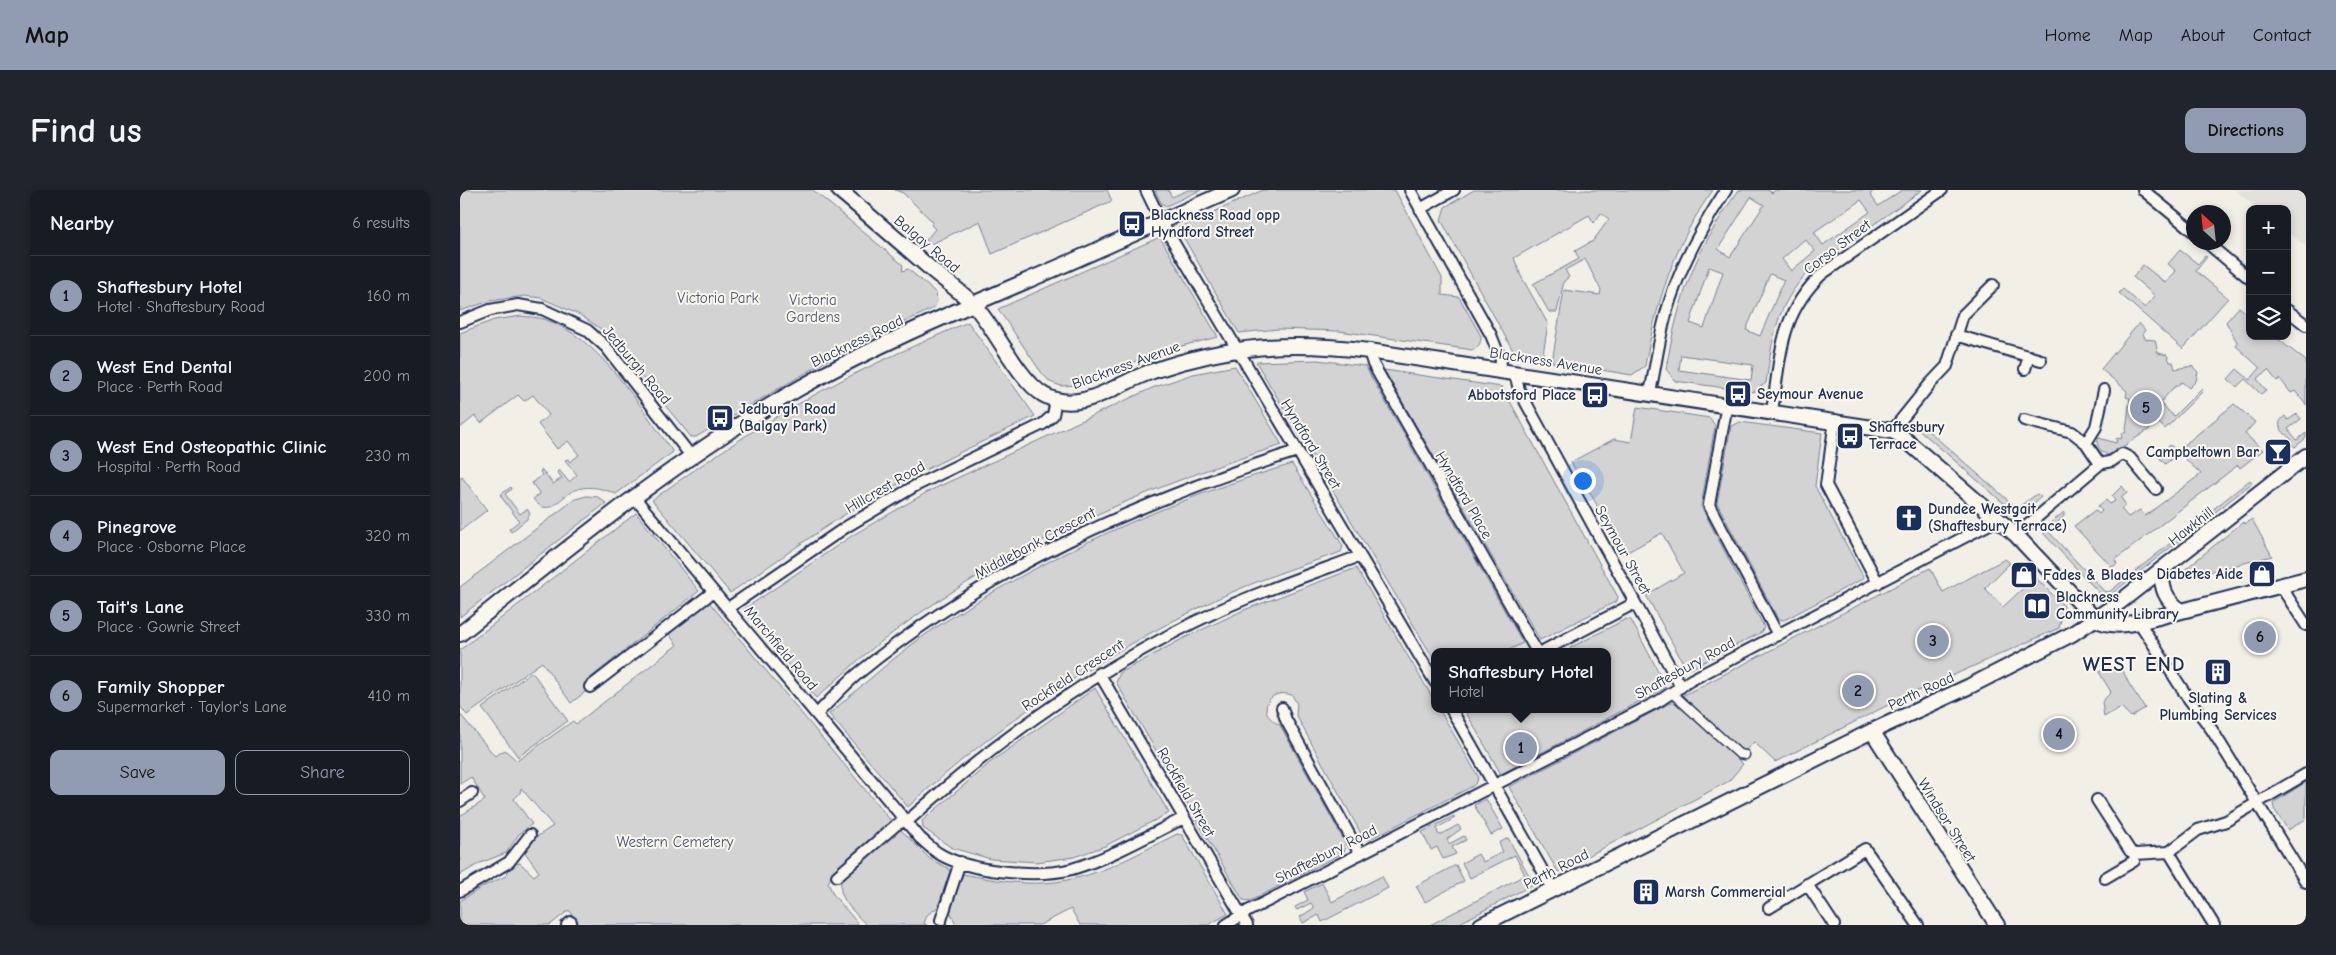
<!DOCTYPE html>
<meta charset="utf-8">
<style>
:root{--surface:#171b24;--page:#20242c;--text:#f1f3f6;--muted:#9ea1a6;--line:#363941;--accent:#919bb2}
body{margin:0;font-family:"Comic Neue",sans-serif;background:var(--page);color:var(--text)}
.controls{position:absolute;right:15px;top:15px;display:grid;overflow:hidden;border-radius:10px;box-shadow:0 2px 8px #0003}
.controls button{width:45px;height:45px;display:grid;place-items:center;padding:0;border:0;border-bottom:1px solid var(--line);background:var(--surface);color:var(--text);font:25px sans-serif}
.compass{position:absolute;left:1726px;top:15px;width:45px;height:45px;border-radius:50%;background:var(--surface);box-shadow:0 2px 8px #0003;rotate:333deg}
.you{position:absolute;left:1122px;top:290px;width:18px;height:18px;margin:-12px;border:4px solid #fff;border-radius:50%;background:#1a73e8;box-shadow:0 0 0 8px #1a73e833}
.badge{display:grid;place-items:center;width:32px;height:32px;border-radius:50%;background:var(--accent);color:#111;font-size:16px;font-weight:700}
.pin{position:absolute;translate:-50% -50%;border:2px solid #fff;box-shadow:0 1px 5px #0006}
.popup{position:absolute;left:971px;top:458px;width:180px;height:65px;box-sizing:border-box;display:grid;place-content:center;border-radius:10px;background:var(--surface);filter:drop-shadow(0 1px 4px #0005);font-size:16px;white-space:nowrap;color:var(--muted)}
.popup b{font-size:19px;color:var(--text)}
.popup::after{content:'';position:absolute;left:50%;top:100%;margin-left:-10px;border:10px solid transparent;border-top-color:var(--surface)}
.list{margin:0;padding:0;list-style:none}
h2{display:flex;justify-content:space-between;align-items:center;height:65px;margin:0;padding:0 20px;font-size:21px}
h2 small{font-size:16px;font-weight:400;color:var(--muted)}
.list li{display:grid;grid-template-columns:32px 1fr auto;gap:15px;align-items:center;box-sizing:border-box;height:80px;padding:0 20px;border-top:1px solid var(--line)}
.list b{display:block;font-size:19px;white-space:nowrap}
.list p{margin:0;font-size:16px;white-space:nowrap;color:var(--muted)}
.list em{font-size:16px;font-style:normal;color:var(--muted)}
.actions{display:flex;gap:10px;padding:15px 20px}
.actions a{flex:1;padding:11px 0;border:1px solid var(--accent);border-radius:10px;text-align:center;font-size:18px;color:var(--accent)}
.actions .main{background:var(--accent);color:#111}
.icon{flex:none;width:28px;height:28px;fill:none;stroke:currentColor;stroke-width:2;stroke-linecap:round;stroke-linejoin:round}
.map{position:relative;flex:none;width:1846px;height:735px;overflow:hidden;border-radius:10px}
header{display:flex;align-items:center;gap:30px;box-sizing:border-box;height:70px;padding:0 25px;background:var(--accent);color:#111}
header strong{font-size:24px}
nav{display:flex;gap:28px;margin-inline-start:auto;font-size:18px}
.intro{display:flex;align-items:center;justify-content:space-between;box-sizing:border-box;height:120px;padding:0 30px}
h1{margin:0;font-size:35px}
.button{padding:12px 22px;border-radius:10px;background:var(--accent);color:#111;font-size:18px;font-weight:700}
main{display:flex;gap:30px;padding:0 30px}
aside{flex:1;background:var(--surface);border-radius:10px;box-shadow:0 2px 8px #0003}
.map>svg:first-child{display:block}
</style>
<header>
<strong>Map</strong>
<nav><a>Home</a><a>Map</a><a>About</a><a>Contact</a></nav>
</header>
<div class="intro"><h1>Find us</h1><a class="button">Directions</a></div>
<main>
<aside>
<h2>Nearby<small>6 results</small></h2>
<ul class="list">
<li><span class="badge">1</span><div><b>Shaftesbury Hotel</b><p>Hotel · Shaftesbury Road</p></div><em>160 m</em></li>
<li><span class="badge">2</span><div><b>West End Dental</b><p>Place · Perth Road</p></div><em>200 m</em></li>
<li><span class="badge">3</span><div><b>West End Osteopathic Clinic</b><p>Hospital · Perth Road</p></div><em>230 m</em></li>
<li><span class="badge">4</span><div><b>Pinegrove</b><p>Place · Osborne Place</p></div><em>320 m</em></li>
<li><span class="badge">5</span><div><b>Tait's Lane</b><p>Place · Gowrie Street</p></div><em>330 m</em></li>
<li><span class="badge">6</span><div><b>Family Shopper</b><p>Supermarket · Taylor's Lane</p></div><em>410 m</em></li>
</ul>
<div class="actions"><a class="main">Save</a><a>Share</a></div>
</aside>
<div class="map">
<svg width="1846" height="735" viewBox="0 0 1846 735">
<rect width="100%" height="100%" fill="#f2efe6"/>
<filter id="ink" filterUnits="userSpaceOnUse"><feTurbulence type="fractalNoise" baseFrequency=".02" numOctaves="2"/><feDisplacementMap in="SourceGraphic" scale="10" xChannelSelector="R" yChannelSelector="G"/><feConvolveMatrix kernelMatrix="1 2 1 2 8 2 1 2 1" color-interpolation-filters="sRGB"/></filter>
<g filter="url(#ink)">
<path fill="#e2e1dc" d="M 1775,0 L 1846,0 L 1846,56 L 1827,42 L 1827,19 L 1798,19 Z"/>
<path fill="#d2d3d2" stroke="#768198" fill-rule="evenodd" d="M 0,0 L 353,0 L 443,75 L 442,81 L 448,79 L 476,103 L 477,111 L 474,118 L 385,160 L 236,247 L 231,247 L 144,141 L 120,125 L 81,108 L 65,106 L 30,111 L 0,121 Z
M 435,0 L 647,0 L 652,11 L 532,64 L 520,31 L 471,54 L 466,50 L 475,39 L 471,35 L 473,32 L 443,3 Z
M 695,0 L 708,0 L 712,7 L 728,0 L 741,0 L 706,16 L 701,13 Z
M 803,0 L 935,0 L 982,88 L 982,105 L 999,107 L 1021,146 C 1021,153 1019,157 1013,160 L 879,141 L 818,139 L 779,143 L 718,38 Z
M 1014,0 L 1253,0 C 1215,52 1196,113 1185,176 L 1172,185 L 1092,172 L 1104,100 L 1140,105 L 1141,100 L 1125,69 L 1105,80 L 1109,87 L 1104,91 L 1097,122 L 1089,122 L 1073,94 L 1119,69 L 1115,61 L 1133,51 L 1149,29 L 1141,23 L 1134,33 L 1129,25 L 1054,68 L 1061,86 L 1088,134 L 1082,170 L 1056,166 L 981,30 L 985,17 Z
M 1279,0 L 1309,0 L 1312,3 L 1315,0 L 1415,0 L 1410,4 L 1418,16 L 1442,0 L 1462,0 L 1350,80 C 1315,116 1313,147 1306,193 L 1294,202 L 1215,191 L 1206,179 C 1218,108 1236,58 1279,0 ZM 1291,7 L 1304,15 L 1270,67 L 1258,59 ZM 1401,10 L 1410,22 L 1363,55 L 1354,42 ZM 1345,49 L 1355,61 L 1331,81 L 1322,69 ZM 1249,77 L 1263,82 L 1244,138 L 1230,133 ZM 1310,84 L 1324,90 L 1300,146 L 1286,140 ZM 1221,165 L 1293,175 L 1291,190 L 1219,180 Z
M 700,47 L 758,147 L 697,162 L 621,195 L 601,196 L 590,192 L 581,182 L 538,119 Z
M 1720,60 L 1738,74 L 1745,66 L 1747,67 L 1736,81 L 1768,108 L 1723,159 L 1659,103 L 1663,99 L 1685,118 L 1695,106 L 1673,87 L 1683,75 L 1706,93 L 1716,81 L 1708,74 Z
M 1779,117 L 1790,126 L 1790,146 L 1814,146 L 1846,171 L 1846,215 L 1835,201 L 1831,203 L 1820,189 L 1817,191 L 1808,180 L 1797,189 L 1806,200 L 1801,204 L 1785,189 L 1777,197 L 1768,189 L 1777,179 L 1790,190 L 1800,178 L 1776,156 L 1777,152 L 1766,132 Z
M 61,126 C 68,127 76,127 84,129 C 139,146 180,217 213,262 L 156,304 C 144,299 131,295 118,299 C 99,304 91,331 73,309 L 80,304 L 72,293 L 82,285 L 80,281 L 82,280 L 93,294 L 102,288 L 97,282 L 99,280 L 109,292 L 117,285 L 105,270 L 108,269 L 110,272 L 119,265 L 108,251 L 97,259 L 78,234 L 89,225 L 73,205 L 64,211 L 58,205 L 21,233 L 15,226 L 0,238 L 0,143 L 34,130 Z
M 508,132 L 575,226 C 508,259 439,290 376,330 C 340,354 305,379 270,403 L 192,310 C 254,265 318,223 386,188 C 426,168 467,150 508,132 Z
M 1679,133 L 1685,140 L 1683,143 L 1685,149 L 1695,150 L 1698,163 L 1707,165 L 1710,172 L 1713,172 L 1715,179 L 1732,176 L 1738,182 L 1736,191 L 1729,198 L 1722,192 L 1712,199 L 1700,213 L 1714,226 L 1741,199 L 1743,201 L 1705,239 L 1699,233 L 1650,265 C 1642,264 1638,259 1637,251 L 1639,248 L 1656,253 L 1657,248 L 1661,249 L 1663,242 L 1665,243 L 1666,240 L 1670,208 L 1666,207 L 1667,201 L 1641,179 Z
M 858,170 L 905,176 L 1063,453 L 1045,462 L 975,462 L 975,471 L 796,172 Z
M 775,176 L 822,255 C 677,300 533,363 413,458 C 393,474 375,492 356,508 L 283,420 L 393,345 L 469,301 L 692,198 L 733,184 Z
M 924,180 L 1042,197 L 1158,407 L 1157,411 L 1080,450 Z
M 1774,214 L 1795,232 L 1785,244 L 1803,260 L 1780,278 L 1778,275 L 1655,370 L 1657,374 L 1652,377 L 1614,336 L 1635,320 L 1639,324 L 1642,321 L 1638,316 L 1646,310 L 1650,314 L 1655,311 L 1652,306 L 1662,296 L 1667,303 L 1661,308 L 1666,315 L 1661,319 L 1668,327 L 1680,320 L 1685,326 L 1741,284 L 1719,263 L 1705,274 L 1698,266 L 1705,260 L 1707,262 L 1710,260 L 1707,257 L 1710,255 L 1717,261 Z
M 1177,217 L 1250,228 L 1255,236 L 1241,316 L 1304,437 L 1302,442 L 1230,479 L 1226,478 L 1186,405 L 1224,383 L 1202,343 L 1164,364 L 1128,299 L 1126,300 L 1111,272 L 1154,249 L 1171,252 Z
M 1837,224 L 1841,229 L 1828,239 L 1837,250 L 1846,243 L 1846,248 L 1835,257 L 1831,254 L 1831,249 C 1823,242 1813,235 1825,226 L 1828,230 Z
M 1457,231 L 1557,318 L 1577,304 L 1581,307 L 1561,324 L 1556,324 L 1456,237 Z
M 1280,232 L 1362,243 L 1355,296 L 1404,388 L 1324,430 L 1318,429 L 1257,313 L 1271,236 Z
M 832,274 L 883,356 L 881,362 C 840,376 797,390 757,409 C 644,463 540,532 448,617 L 369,524 C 403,495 438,463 475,438 C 585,366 706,311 832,274 Z
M 2,287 L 27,320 L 0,341 L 0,288 Z
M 1790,290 L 1792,293 L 1645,409 L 1584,344 L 1584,338 L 1604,322 L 1604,326 L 1588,341 L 1644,401 L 1649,402 Z
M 51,297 L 52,299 L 45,304 L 60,324 L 67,319 L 70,323 L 67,329 L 51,342 L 49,339 L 59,331 L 40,305 Z
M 127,306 L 138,307 L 146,313 L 0,427 L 0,397 L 115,309 Z
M 176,323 L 239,401 L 124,493 L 129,499 L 111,513 L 82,472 L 7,525 L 0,516 L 0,460 Z
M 1792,329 L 1812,366 L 1725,388 L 1723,381 L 1783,332 L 1785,334 Z
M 1545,369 L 1550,373 L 1525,398 L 1543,417 L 1575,387 L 1604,416 L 1599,438 L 1440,509 L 1315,572 L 1294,552 L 1283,563 L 1222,506 L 1470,378 L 1483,402 Z
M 896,378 L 975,512 L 975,519 L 979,519 L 1018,586 L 1017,592 L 1013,596 L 910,649 L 904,649 L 836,525 L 837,514 L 832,505 C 807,497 795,524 820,535 L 886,654 L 885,660 L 881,664 L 790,711 L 783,710 L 656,492 L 660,483 L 722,449 L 784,420 Z
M 249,412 L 432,632 L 372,685 L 368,693 L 373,704 L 399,735 L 120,735 L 109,720 L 90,735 L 0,735 L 0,711 L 24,696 L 46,686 C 49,678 51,674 60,673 L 74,686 L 79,682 L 64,661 L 66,654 L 93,636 L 61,598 L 60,603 L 54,609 L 72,634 L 59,644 L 46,663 L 20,673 L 0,685 L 0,626 L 25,610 L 11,587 L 0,594 L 0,524 L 35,566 L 45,560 L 57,571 L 113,531 L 116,534 L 217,455 L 209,444 Z
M 1166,429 L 1171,430 L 1205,494 L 1205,498 L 1041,584 L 1004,519 L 1147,519 L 1147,462 L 1112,462 L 1110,458 Z
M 1660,474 L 1669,494 L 1685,518 L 1671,527 L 1661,517 L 1644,527 L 1642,512 L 1651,502 L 1639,482 Z
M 72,482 L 108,531 L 58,567 L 22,518 Z
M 635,498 L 709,623 L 645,656 L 614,667 L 576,672 L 531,669 L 492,658 L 463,638 L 462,631 L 532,571 Z
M 1214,511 L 1283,574 L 1269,591 L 1098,682 L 1049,597 Z
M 1846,592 L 1846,629 L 1828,640 L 1814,619 L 1813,613 Z
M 1026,609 L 1043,639 L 1031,645 L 1014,615 Z
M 994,626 L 995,628 L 977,638 L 978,644 L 980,645 L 998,635 L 1001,639 L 987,649 L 989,654 L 1004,646 L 1006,650 L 992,657 L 996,664 L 983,669 L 977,657 L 971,660 L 962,642 Z
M 439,638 L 470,669 L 488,678 L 490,681 L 478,717 L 467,725 L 464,734 L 467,735 L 406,735 C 395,722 375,707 382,689 Z
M 717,644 L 722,645 L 768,724 L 748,735 L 620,735 L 611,719 L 580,735 L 496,735 L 490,721 L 501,686 L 504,684 C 537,691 573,697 607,690 C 646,683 682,661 717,644 Z
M 1048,648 L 1074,694 L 996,735 L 970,735 L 1065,685 L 1055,665 L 1010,688 L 1002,673 L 1018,664 L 1023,672 L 1043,662 L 1039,653 Z
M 996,675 L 1004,691 L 965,712 L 956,696 Z
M 922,686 L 928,698 L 862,732 L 859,725 L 843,733 L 840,727 L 854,718 L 851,713 L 837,720 L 835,717 L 848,710 L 844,702 L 862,693 L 872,712 Z"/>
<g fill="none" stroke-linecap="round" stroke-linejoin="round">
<g stroke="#1b2f5e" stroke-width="11">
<path id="pedestrian" d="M 1212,503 L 1279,564 L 1285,565"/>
</g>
<g stroke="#1b2f5e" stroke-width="14">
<path id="minor" d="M 686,0 L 701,31 L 975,492
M 950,0 L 1031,145 L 1041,170 L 1040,180
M 1683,0 L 1734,42
M 960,19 L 994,0
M 1746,52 L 1790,89
M 1827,120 L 1846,135
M 0,132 L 30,120 L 58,115 L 82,119 L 127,140 L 146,157 L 231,266
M 1496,145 L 1581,170
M 909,161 L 913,174 L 1077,462
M 1565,179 L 1569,166
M 1055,183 L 1059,200 L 1221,497
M 1190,203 C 1197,169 1201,134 1213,102 C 1226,65 1245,32 1266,0
M 1267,214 L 1249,315 L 1318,445
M 1312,221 C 1321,166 1319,125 1362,84 L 1482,0
M 1375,230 L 1366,295 L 1418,393
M 1432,241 L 1470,194 L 1487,176 L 1503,125 L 1533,95
M 1626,253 L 1636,237 L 1644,200
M 1640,274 L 1652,271 L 1662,264 L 1670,268 L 1696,299
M 174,307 L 460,648 C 466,653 472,659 478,663 C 508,682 578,688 612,679 C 652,667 687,646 724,628
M 1556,345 L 1640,274 L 1626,253 L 1612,242 L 1564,230
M 1820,395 L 1846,435
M 268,418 L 386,337 L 455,296 L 583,234 L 593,225 L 596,210
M 1679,432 L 1726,505 L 1752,540 L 1846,692
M 1081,462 L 1175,413
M 639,483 L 787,735
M 130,497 L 253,402
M 822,518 L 826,530 L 900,664
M 991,519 L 1093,699
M 357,524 C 371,510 385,494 400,482 C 529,377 681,311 837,261
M 1637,610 L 1670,661 L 1675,664 L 1709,662 L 1738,640 L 1766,631 L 1846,584
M 0,611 L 12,603
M 1709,662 L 1754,735
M 377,686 L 436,635 L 451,628 C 545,543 647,472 762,419 C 806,399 854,383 900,366
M 1645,688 L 1674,671 L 1675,664
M 1347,694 L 1374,735
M 0,701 L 49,672 L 70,645
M 1309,718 L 1405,659 L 1458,735
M 481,730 L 500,672
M 107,735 L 111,732
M 766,735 L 788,721 L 1199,511 L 1231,490 L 1539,329"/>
</g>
<g stroke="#1b2f5e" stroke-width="18">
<path id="tertiary" d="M 379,0 C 410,26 440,52 471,79 C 484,90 499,100 512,113 C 534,135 558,190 584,205 C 621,226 658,192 693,181 C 768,155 832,151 909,161 L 1432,241 L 1440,245 L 1556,345 L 1635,429 C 1651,437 1662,435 1679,432 L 1846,389
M 1701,380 C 1702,399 1705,409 1720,420
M 0,444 C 109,357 217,268 338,199 C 422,151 511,115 599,77 C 657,52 714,25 772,0
M 1412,541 L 1537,735
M 1021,735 L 1412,541 L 1510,496 L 1612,444 L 1660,412 L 1846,266"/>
</g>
<use href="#pedestrian" stroke="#fbf7ec" stroke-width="8"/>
<use href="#minor" stroke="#fbf7ec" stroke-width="10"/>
<use href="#tertiary" stroke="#fbf7ec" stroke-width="14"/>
</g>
</g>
<defs>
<g id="bus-square" transform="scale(1.4375)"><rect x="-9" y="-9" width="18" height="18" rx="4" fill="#1b2f5e" stroke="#fbf7ec"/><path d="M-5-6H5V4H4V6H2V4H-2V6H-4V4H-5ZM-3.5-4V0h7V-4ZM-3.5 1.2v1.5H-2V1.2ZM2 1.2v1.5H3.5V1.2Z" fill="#fff"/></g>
<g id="bar-square" transform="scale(1.4375)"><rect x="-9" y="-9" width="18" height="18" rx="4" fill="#1b2f5e" stroke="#fbf7ec"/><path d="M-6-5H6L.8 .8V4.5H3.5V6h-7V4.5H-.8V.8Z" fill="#fff"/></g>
<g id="church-square" transform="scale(1.4375)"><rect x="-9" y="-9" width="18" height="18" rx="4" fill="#1b2f5e" stroke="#fbf7ec"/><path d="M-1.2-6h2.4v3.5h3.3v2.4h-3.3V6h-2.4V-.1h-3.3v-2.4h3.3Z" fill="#fff"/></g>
<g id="shop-square" transform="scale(1.4375)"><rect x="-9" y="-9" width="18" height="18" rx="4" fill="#1b2f5e" stroke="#fbf7ec"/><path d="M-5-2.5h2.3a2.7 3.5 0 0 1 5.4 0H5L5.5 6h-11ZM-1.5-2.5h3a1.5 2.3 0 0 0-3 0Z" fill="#fff"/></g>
<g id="library-square" transform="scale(1.4375)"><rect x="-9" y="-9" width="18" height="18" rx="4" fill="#1b2f5e" stroke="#fbf7ec"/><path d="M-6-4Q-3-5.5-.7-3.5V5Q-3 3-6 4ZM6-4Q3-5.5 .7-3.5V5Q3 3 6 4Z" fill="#fff"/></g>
<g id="building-square" transform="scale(1.4375)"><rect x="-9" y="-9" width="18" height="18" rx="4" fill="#1b2f5e" stroke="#fbf7ec"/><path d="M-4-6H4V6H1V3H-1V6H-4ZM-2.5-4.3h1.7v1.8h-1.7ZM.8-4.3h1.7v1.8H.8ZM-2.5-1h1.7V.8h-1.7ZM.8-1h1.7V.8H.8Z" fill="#fff"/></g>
</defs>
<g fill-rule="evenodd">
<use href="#bus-square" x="672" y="34"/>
<use href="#bus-square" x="1278" y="204"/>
<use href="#bus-square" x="1135" y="205"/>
<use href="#bus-square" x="260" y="228"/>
<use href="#bus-square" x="1390" y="246"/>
<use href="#bar-square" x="1818" y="262"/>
<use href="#church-square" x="1449" y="328"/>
<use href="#shop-square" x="1802" y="384"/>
<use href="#shop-square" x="1564" y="385"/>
<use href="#library-square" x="1577" y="416"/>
<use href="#building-square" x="1758" y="482"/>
<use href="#building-square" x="1186" y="702"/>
</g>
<g text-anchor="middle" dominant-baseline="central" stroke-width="4" stroke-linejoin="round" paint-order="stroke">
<g font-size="15" font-weight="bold" fill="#1b2f5e" stroke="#fbf7ec" text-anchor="start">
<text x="691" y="25">Blackness Road opp<tspan x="691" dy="17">Hyndford Street</tspan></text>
<text x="1297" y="204">Seymour Avenue</text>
<text x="1116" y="205" text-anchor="end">Abbotsford Place</text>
<text x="279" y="219">Jedburgh Road<tspan x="279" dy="17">(Balgay Park)</tspan></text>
<text x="1409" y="237">Shaftesbury<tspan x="1409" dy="17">Terrace</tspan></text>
<text x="1799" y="262" text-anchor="end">Campbeltown Bar</text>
<text x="1468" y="319">Dundee Westgait<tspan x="1468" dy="17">(Shaftesbury Terrace)</tspan></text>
<text x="1783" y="384" text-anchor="end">Diabetes Aide</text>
<text x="1583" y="385">Fades &amp; Blades</text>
<text x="1596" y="407">Blackness<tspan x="1596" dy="17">Community Library</tspan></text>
<text x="1758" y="508" text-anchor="middle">Slating &amp;<tspan x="1758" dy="17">Plumbing Services</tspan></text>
<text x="1205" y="702">Marsh Commercial</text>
</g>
<g font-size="15" fill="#1b2f5e" stroke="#fbf7ec">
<text transform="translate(467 54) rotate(40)">Balgay Road</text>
<text transform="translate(1377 57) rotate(-37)">Corso Street</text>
<text transform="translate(397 151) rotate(-26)">Blackness Road</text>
<text transform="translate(1086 171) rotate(9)">Blackness Avenue</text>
<text transform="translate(177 175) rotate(50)">Jedburgh Road</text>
<text transform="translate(666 175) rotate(-20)">Blackness Avenue</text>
<text transform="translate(851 254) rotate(59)">Hyndford Street</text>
<text transform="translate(425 297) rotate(-30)">Hillcrest Road</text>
<text transform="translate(1004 305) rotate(60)">Hyndford Place</text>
<text transform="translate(1731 336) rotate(-38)">Hawkhill</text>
<text transform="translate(575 353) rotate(-28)">Middlebank Crescent</text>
<text transform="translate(1163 360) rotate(61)">Seymour Street</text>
<text transform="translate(321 458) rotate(50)">Marchfield Road</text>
<text transform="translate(1225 478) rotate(-29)">Shaftesbury Road</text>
<text transform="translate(613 485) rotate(-33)">Rockfield Crescent</text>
<text transform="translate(1461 501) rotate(-25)">Perth Road</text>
<text transform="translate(726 602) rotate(60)">Rockfield Street</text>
<text transform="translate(1487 630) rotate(58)">Windsor Street</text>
<text transform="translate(866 664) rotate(-27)">Shaftesbury Road</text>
<text transform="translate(1096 679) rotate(-27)">Perth Road</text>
</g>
<g font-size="15" fill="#49587b" stroke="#fbf7ec">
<text x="258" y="108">Victoria Park</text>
<text x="353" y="110">Victoria<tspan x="353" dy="17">Gardens</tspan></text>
<text x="215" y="652">Western Cemetery</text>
</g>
<g font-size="20" font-weight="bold" letter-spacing="1" fill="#1b2f5e" stroke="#fbf7ec">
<text x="1674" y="474">WEST END</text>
</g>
</g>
</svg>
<div class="controls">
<button>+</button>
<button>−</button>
<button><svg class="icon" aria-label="layers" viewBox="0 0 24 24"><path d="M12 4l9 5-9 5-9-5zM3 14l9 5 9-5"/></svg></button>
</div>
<svg class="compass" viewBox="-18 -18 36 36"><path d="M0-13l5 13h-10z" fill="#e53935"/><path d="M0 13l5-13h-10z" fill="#9ea1a6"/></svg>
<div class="you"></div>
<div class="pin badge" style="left:1061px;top:558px">1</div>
<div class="popup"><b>Shaftesbury Hotel</b>Hotel</div>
<div class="pin badge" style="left:1398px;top:501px">2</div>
<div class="pin badge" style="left:1473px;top:451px">3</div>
<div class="pin badge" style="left:1599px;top:544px">4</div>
<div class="pin badge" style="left:1686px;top:218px">5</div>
<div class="pin badge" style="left:1800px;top:447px">6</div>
</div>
</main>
